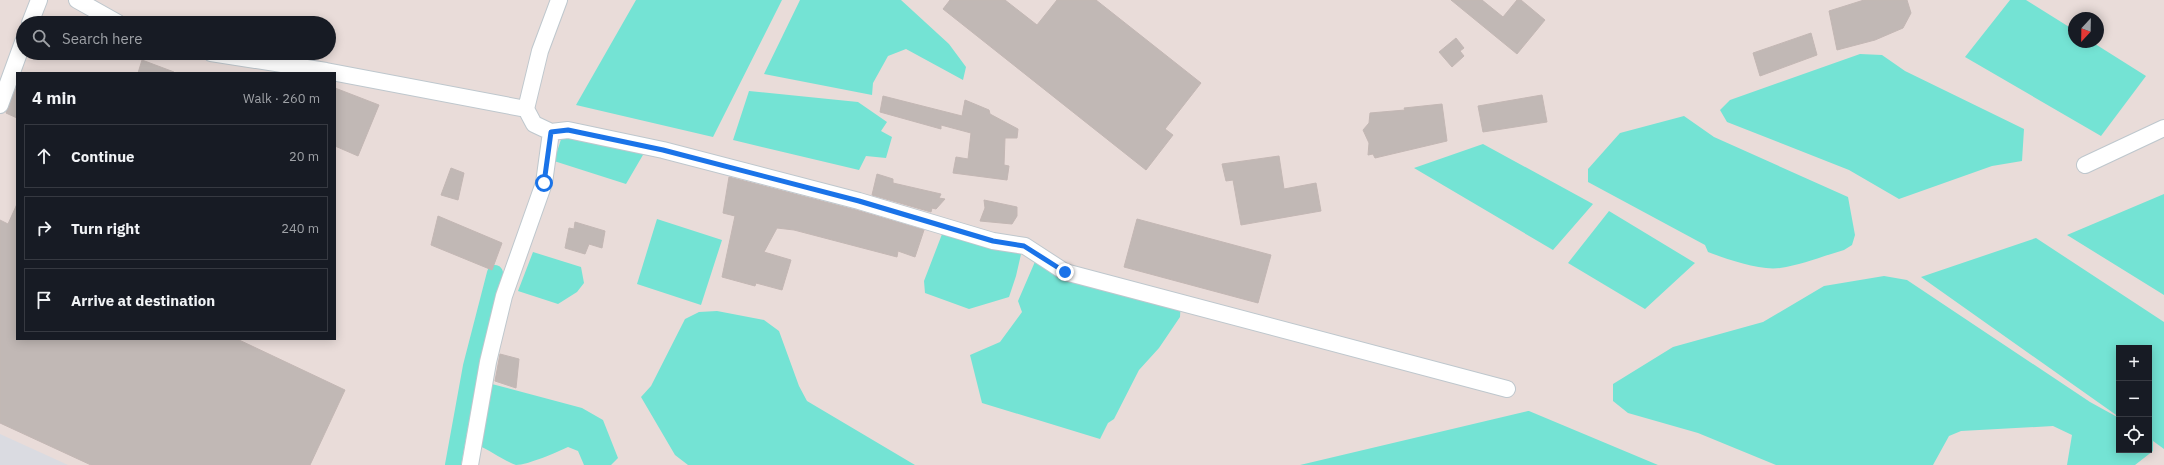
<!DOCTYPE html>
<meta charset="utf-8">
<style>
:root{--surface:#171b24;--page:#20242c;--text:#f1f3f6;--muted:#9ea1a6;--line:#363941}
body{margin:0;font-family:"IBM Plex Sans",sans-serif;background:var(--page);color:var(--text)}
.controls{position:absolute;right:12px;bottom:12px;display:grid;overflow:hidden;border-radius:0px;box-shadow:0 2px 10px #0003}
.controls button{width:36px;height:36px;display:grid;place-items:center;padding:0;border:0;border-bottom:1px solid var(--line);background:var(--surface);color:var(--text);font:20px sans-serif}
.compass{position:absolute;left:2068px;top:12px;width:36px;height:36px;border-radius:50%;background:var(--surface);box-shadow:0 2px 10px #0003;rotate:202deg}
.stop{position:absolute;width:12px;height:12px;margin:-9px;border:3px solid #1a73e8;border-radius:50%;background:#fff}
.stop.end{background:#1a73e8;border-color:#fff;box-shadow:0 1px 4px #0008}
.list{margin:0;padding:0;list-style:none}
h2{display:flex;justify-content:space-between;align-items:center;height:52px;margin:0;padding:0 16px;font-size:17px}
h2 small{font-size:13px;font-weight:400;color:var(--muted)}
.list li{display:grid;grid-template-columns:26px 1fr auto;gap:12px;align-items:center;box-sizing:border-box;height:64px;margin:0 8px 8px;padding:0 8px;border:1px solid var(--line);border-radius:0px}
.list b{display:block;font-size:15px;white-space:nowrap}
.list em{font-size:13px;font-style:normal;color:var(--muted)}
.icon{flex:none;width:22px;height:22px;fill:none;stroke:currentColor;stroke-width:2;stroke-linecap:round;stroke-linejoin:round}
.map{position:relative;flex:none;width:2164px;height:465px;overflow:hidden}
.search{position:absolute;background:var(--surface);box-shadow:0 2px 10px #0003;left:16px;top:16px;width:320px;height:44px;display:flex;align-items:center;gap:10px;box-sizing:border-box;padding:0 14px;border-radius:22px;color:var(--muted);font-size:15px}
.panel{position:absolute;background:var(--surface);box-shadow:0 2px 10px #0003;left:16px;top:72px;width:320px;height:268px;border-radius:0px}
.map>svg:first-child{display:block}
</style>
<div class="map">
<svg width="2164" height="465" viewBox="0 0 2164 465">
<rect width="100%" height="100%" fill="#e9dcd9"/>
<path fill="#dadbe1" d="M 0,434 L 68,465 L 0,465 Z"/>
<path fill="#74e3d4" d="M 636,0 L 782,0 L 713,137 L 576,105 Z
M 800,0 L 901,0 L 949,44 L 966,67 L 963,80 L 906,49 L 888,56 L 873,83 L 872,95 L 764,74 Z
M 2010,0 L 2026,0 L 2074,30 L 2074,42 L 2092,42 L 2146,76 L 2101,136 L 1965,57 Z
M 1860,54 L 1882,55 L 1905,71 L 2024,129 L 2022,161 L 1992,166 L 1899,199 L 1849,170 L 1727,122 L 1720,110 L 1730,100 Z
M 749,91 L 858,102 L 887,122 L 881,131 L 892,137 L 886,158 L 866,156 L 859,170 L 733,140 Z
M 1684,116 L 1714,137 L 1848,197 L 1855,235 L 1852,245 L 1844,250 C 1823,256 1801,265 1780,268 C 1760,271 1727,259 1708,252 L 1705,245 L 1588,182 L 1588,169 L 1620,133 Z
M 564,130 L 647,148 L 626,184 L 554,161 Z
M 1483,144 L 1593,204 L 1553,250 L 1414,168 Z
M 2164,194 L 2164,295 L 2067,235 Z
M 1609,211 L 1695,263 L 1645,309 L 1568,263 Z
M 657,219 L 722,240 L 701,305 L 637,284 Z
M 944,229 L 1022,250 L 1016,276 L 1009,297 L 969,309 L 925,293 L 924,281 Z
M 2036,238 L 2164,322 L 2164,449 L 2153,441 L 2153,451 L 2135,465 L 2067,465 L 2072,435 L 2053,426 L 1961,431 L 1949,436 L 1933,465 L 1776,465 L 1698,433 L 1628,413 L 1613,401 L 1613,384 L 1673,347 L 1763,322 L 1824,286 L 1884,276 L 1907,280 L 2090,402 L 2119,418 L 2119,450 L 2149,450 L 2149,348 L 2119,348 L 2119,417 L 1921,277 Z
M 533,252 L 581,267 L 584,283 L 577,292 L 558,304 L 518,291 Z
M 1037,257 L 1181,300 L 1180,317 L 1159,348 L 1139,370 L 1114,419 L 1108,423 L 1100,439 L 982,403 L 970,355 L 1000,342 L 1022,312 L 1018,301 Z
M 717,311 L 764,320 L 779,331 L 799,386 L 807,401 L 915,465 L 688,465 L 675,455 L 641,397 L 651,386 L 685,319 L 699,312 Z
M 488,383 L 582,408 L 603,420 L 618,458 L 611,465 L 584,465 L 578,451 L 568,447 C 557,452 528,465 516,465 C 504,461 490,450 477,445 Z
M 1529,411 L 1658,465 L 1300,465 L 1528,411 Z"/>
<g fill="none" stroke-linecap="round" stroke-linejoin="round">
<path stroke="#74e3d4" stroke-width="16" d="M 453,465 L 471,366 L 495,273"/>
</g>
<path fill="#c1b8b5" stroke="#c3b7b4" d="M 950,0 L 1005,0 L 1037,25 L 1057,0 L 1096,0 L 1201,83 L 1165,129 L 1173,135 L 1146,170 L 943,9 Z
M 1451,0 L 1482,0 L 1503,17 L 1517,0 L 1521,0 L 1545,20 L 1517,54 Z
M 1864,0 L 1907,0 L 1911,13 L 1903,28 L 1875,40 L 1837,50 L 1829,11 Z
M 1811,33 L 1817,55 L 1760,76 L 1753,53 Z
M 1456,38 L 1464,48 L 1460,51 L 1464,56 L 1452,67 L 1439,52 Z
M 142,60 L 174,72 L 174,73 L 138,73 Z
M 17,86 L 17,118 L 6,113 Z
M 335,88 L 379,105 L 358,156 L 335,146 Z
M 1542,95 L 1547,122 L 1483,132 L 1478,106 Z
M 883,96 L 962,116 L 965,100 L 989,110 L 990,114 L 1018,129 L 1017,138 L 1005,138 L 1004,165 L 1009,166 L 1007,180 L 953,173 L 956,157 L 968,159 L 971,133 L 941,125 L 941,129 L 880,112 Z
M 1442,104 L 1447,141 L 1375,158 L 1373,154 L 1368,155 L 1369,143 L 1363,130 L 1369,123 L 1370,113 L 1405,110 L 1404,108 Z
M 1279,156 L 1284,189 L 1316,183 L 1321,211 L 1241,225 L 1233,180 L 1226,181 L 1222,164 Z
M 451,168 L 464,173 L 458,200 L 441,195 Z
M 877,174 L 893,179 L 893,183 L 941,194 L 939,198 L 945,199 L 936,209 L 932,208 L 931,212 L 872,195 Z
M 729,177 L 856,210 L 924,230 L 915,257 L 898,251 L 897,257 L 794,230 L 777,228 L 764,252 L 791,260 L 782,290 L 756,283 L 755,286 L 722,277 L 735,216 L 723,213 Z
M 984,200 L 1017,207 L 1017,216 L 1012,224 L 980,221 L 985,208 Z
M 17,204 L 17,339 L 237,339 L 345,390 L 310,465 L 91,465 L 0,423 L 0,220 L 8,224 Z
M 438,216 L 502,243 L 492,270 L 431,245 Z
M 1137,219 L 1271,255 L 1258,303 L 1124,267 Z
M 575,222 L 605,231 L 602,248 L 589,244 L 585,254 L 565,248 L 569,228 L 574,229 Z
M 500,354 L 519,359 L 516,388 L 495,381 Z"/>
<g fill="none" stroke-linecap="round" stroke-linejoin="round">
<g stroke="#bec7cd" stroke-width="18">
<path id="minor" d="M 77,0 L 118,23
M 559,0 L 540,51 L 526,109 L 534,124 L 551,132 L 568,130 L 663,150 L 859,201 L 993,241 L 1025,246 L 1065,272 L 1507,389
M 30,23 L 39,0
M 211,53 L 326,71 L 526,109
M 0,105 L 23,42
M 2085,165 L 2164,128
M 470,465 L 488,362 L 504,296 L 544,183 L 551,132"/>
</g>
<use href="#minor" stroke="#fff" stroke-width="16"/>
</g>
<g fill="none" stroke-linecap="round" stroke-linejoin="round">
<path stroke="#1a73e8" stroke-width="5" d="M 544,183 L 551,132 L 568,130 L 663,150 L 859,201 L 993,241 L 1024,246 L 1065,272"/>
</g>
</svg>
<div class="controls">
<button>+</button>
<button>−</button>
<button><svg class="icon" aria-label="locate" viewBox="0 0 24 24"><circle cx="12" cy="12" r="6"/><path d="M12 2v4M12 18v4M2 12h4M18 12h4"/></svg></button>
</div>
<svg class="compass" viewBox="-18 -18 36 36"><path d="M0-13l5 13h-10z" fill="#e53935"/><path d="M0 13l5-13h-10z" fill="#9ea1a6"/></svg>
<div class="stop" style="left:544px;top:183px"></div>
<div class="stop end" style="left:1065px;top:272px"></div>
<div class="search"><svg class="icon" aria-label="search" viewBox="0 0 24 24"><circle cx="10" cy="10" r="6"/><path d="M15 15l6 6"/></svg>Search here</div>
<section class="panel">
<h2>4 min<small>Walk · 260 m</small></h2>
<ul class="list">
<li><svg class="icon" aria-label="ahead" viewBox="0 0 24 24"><path d="M12 20V5M6 11l6-6 6 6"/></svg><div><b>Continue</b></div><em>20 m</em></li>
<li><svg class="icon" aria-label="right" viewBox="0 0 24 24"><path d="M7 20v-9h11M14 6l5 5-5 5"/></svg><div><b>Turn right</b></div><em>240 m</em></li>
<li><svg class="icon" aria-label="arrive" viewBox="0 0 24 24"><path d="M6 21V4h12l-3 4 3 4H6"/></svg><div><b>Arrive at destination</b></div></li>
</ul>
</section>
</div>
